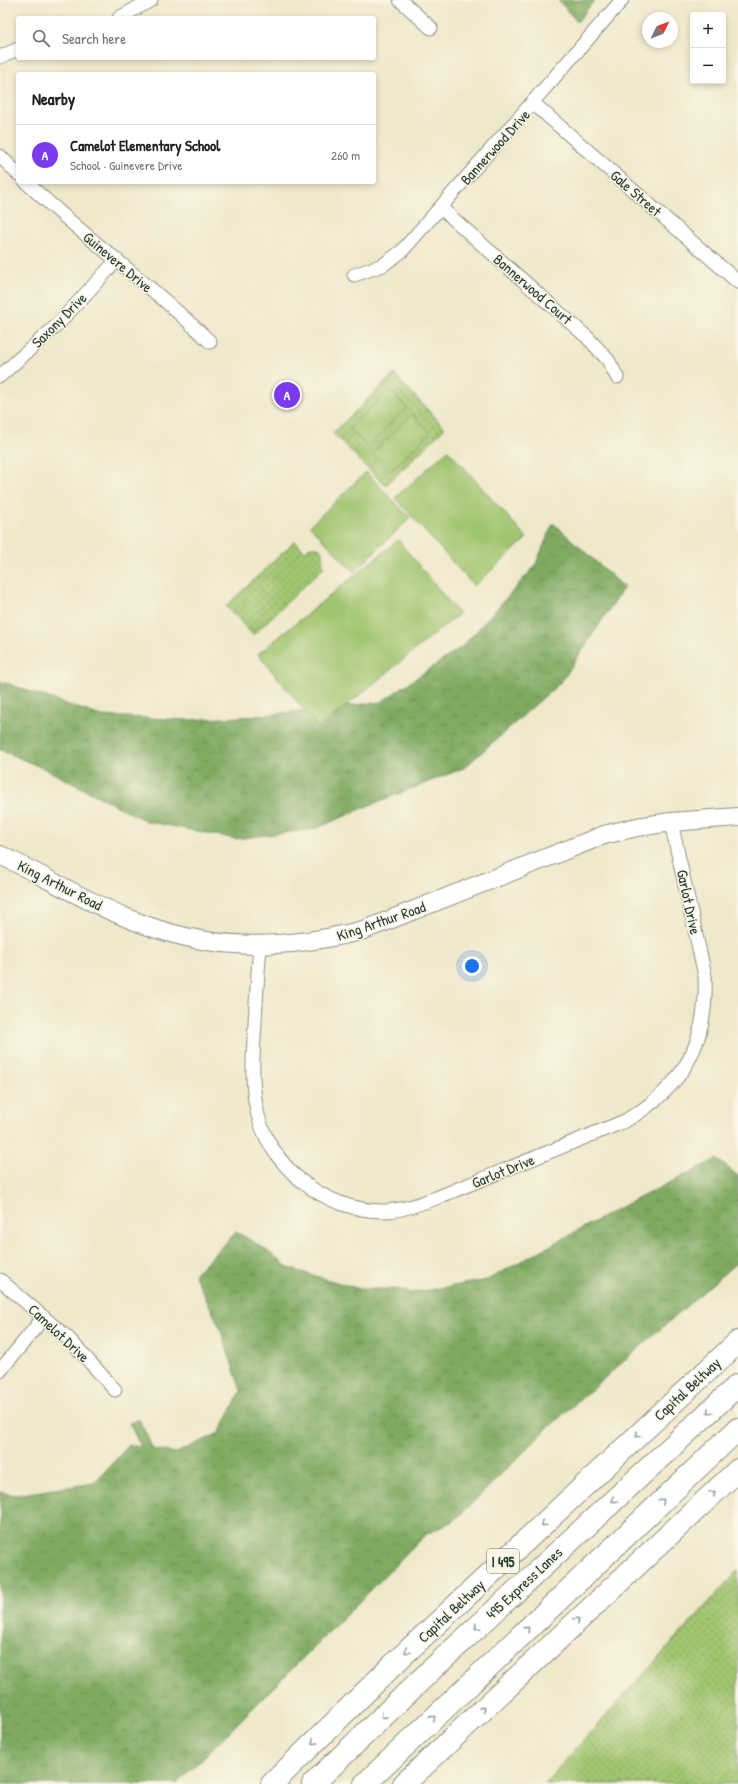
<!DOCTYPE html>
<meta charset="utf-8">
<style>
:root{--surface:#fff;--page:#f6f6f6;--text:#222;--muted:#767676;--line:#e0e0e0;--accent:#7c3aed}
body{margin:0;font-family:"Patrick Hand",sans-serif;background:var(--page);color:var(--text)}
.controls{position:absolute;right:12px;top:12px;display:grid;overflow:hidden;border-radius:4px;box-shadow:0 2px 6px #0003}
.controls button{width:36px;height:36px;display:grid;place-items:center;padding:0;border:0;border-bottom:1px solid var(--line);background:var(--surface);color:var(--text);font:20px sans-serif}
.compass{position:absolute;left:642px;top:12px;width:36px;height:36px;border-radius:50%;background:var(--surface);box-shadow:0 2px 6px #0003;rotate:47deg}
.you{position:absolute;left:472px;top:966px;width:14px;height:14px;margin:-10px;border:3px solid #fff;border-radius:50%;background:#1a73e8;box-shadow:0 0 0 6px #1a73e833}
.badge{display:grid;place-items:center;width:26px;height:26px;border-radius:50%;background:var(--accent);color:#fff;font-size:13px;font-weight:700}
.pin{position:absolute;translate:-50% -50%;border:2px solid #fff;box-shadow:0 1px 4px #0006}
.list{margin:0;padding:0;list-style:none}
h2{display:flex;justify-content:space-between;align-items:center;height:52px;margin:0;padding:0 16px;font-size:17px}
h2 small{font-size:13px;font-weight:400;color:var(--muted)}
.list li{display:grid;grid-template-columns:26px 1fr auto;gap:12px;align-items:center;box-sizing:border-box;height:60px;padding:0 16px;border-top:1px solid var(--line)}
.list b{display:block;font-size:15px;white-space:nowrap}
.list p{margin:0;font-size:13px;white-space:nowrap;color:var(--muted)}
.list em{font-size:13px;font-style:normal;color:var(--muted)}
.icon{flex:none;width:22px;height:22px;fill:none;stroke:currentColor;stroke-width:2;stroke-linecap:round;stroke-linejoin:round}
.map{position:relative;flex:none;width:738px;height:1784px;overflow:hidden}
.search{position:absolute;background:var(--surface);box-shadow:0 2px 6px #0003;left:16px;top:16px;width:360px;height:44px;display:flex;align-items:center;gap:10px;box-sizing:border-box;padding:0 14px;border-radius:4px;color:var(--muted);font-size:15px}
.panel{position:absolute;background:var(--surface);box-shadow:0 2px 6px #0003;left:16px;top:72px;width:360px;height:112px;border-radius:4px}
.map>svg:first-child{display:block}
</style>
<div class="map">
<svg width="738" height="1784" viewBox="0 0 738 1784">
<defs>
<pattern id="grass-dots" width="8" height="8" patternUnits="userSpaceOnUse"><rect width="8" height="8" fill="#a0c570"/><path d="M2 2h.1M6 6h.1" fill="none" stroke="#82a15d" stroke-width="1.8" stroke-linecap="round"/></pattern>
<pattern id="forest-crowns" width="20" height="18" patternUnits="userSpaceOnUse"><rect width="20" height="18" fill="#80aa62"/><path d="M2 6a3 3 0 1 1 6 0M12 15a3 3 0 1 1 6 0" fill="none" stroke="#688c52"/></pattern>
</defs>
<rect width="100%" height="100%" fill="#fcf5e5"/>
<filter id="ink" filterUnits="userSpaceOnUse"><feTurbulence type="fractalNoise" baseFrequency=".025" numOctaves="2"/><feDisplacementMap in="SourceGraphic" scale="8" xChannelSelector="R" yChannelSelector="G"/><feConvolveMatrix kernelMatrix="1 2 1 2 8 2 1 2 1" color-interpolation-filters="sRGB"/></filter>
<filter id="wash" filterUnits="userSpaceOnUse"><feTurbulence type="fractalNoise" baseFrequency=".012" numOctaves="4" result="noise"/><feDisplacementMap in="SourceGraphic" scale="16" xChannelSelector="R" yChannelSelector="G"/><feGaussianBlur stdDeviation="0.9" result="paint"/><feColorMatrix in="noise" values="0 0 0 0 0 0 0 0 0 0 0 0 0 0 0 0 0 1.4 0 .05"/><feComposite in="paint" operator="in"/></filter>
<g filter="url(#wash)">
<rect width="100%" height="100%" fill="#efe8ca"/>
<path fill="url(#grass-dots)" stroke="#608152" d="M 394,374 L 445,428 L 385,486 L 333,433 Z
M 295,541 L 305,551 L 310,547 L 318,547 L 322,552 L 323,568 L 253,635 L 226,606 Z
M 738,1570 L 738,1782 L 737,1784 L 544,1784 Z"/>
<path fill="url(#forest-crowns)" stroke="#50744b" d="M 558,0 L 595,0 L 577,22 Z
M 553,523 L 624,587 L 562,681 L 464,768 L 375,803 L 315,829 L 236,839 L 146,821 L 45,769 L 0,750 L 0,681 L 101,716 L 190,720 L 255,716 L 381,702 L 463,646 L 535,566 Z
M 717,1159 L 738,1176 L 738,1259 L 736,1263 L 550,1426 L 455,1520 L 427,1534 L 177,1784 L 0,1784 L 0,1492 L 15,1495 L 94,1483 L 129,1445 L 141,1447 L 129,1423 L 139,1419 L 153,1449 L 176,1453 L 219,1433 L 241,1391 L 220,1328 L 194,1274 L 236,1232 L 261,1246 L 289,1268 L 360,1289 L 397,1289 L 411,1293 L 487,1280 L 621,1207 Z"/>
<path fill="#a0c570" stroke="#608152" d="M 389,390 L 407,408 L 367,447 L 349,428 Z
M 412,414 L 430,433 L 390,471 L 372,453 Z
M 448,450 L 527,538 L 474,586 L 395,498 Z
M 366,472 L 410,518 L 354,572 L 310,526 Z
M 398,540 L 459,614 L 319,728 L 258,654 Z"/>
</g>
<g filter="url(#ink)">
<g fill="none" stroke-linecap="round" stroke-linejoin="round">
<g stroke="#87927f" stroke-width="15">
<path id="street" d="M 400,0 L 431,28
M 119,18 L 151,0
M 0,57 L 18,49
M 533,103 L 738,282
M 0,156 L 18,174
M 26,182 C 85,238 152,285 210,342
M 441,208 L 588,338 L 608,360 L 617,377
M 354,275 L 383,265 L 402,251 L 622,0
M 0,376 L 56,326 L 116,261
M 260,946 C 258,972 256,998 255,1024 C 253,1051 251,1079 256,1106 C 266,1165 324,1211 383,1211 C 401,1211 419,1204 436,1198 L 625,1121 C 684,1087 708,1043 705,976 L 671,822
M 0,1280 L 70,1340 L 115,1390
M 0,1371 L 44,1317"/>
</g>
<g stroke="#87927f" stroke-width="20">
<path id="secondary" d="M 0,855 C 42,875 82,899 125,917 C 206,952 280,951 364,930 L 604,835 L 637,827 L 671,822 L 738,817"/>
</g>
<g stroke="#87927f" stroke-width="24">
<path id="highway" d="M 272,1784 L 400,1658 L 738,1342
M 313,1784 L 429,1672 L 738,1385
M 365,1784 L 738,1429
M 404,1784 L 738,1470"/>
</g>
<use href="#street" stroke="#fff" stroke-width="13"/>
<use href="#secondary" stroke="#fff" stroke-width="18"/>
<use href="#highway" stroke="#fff" stroke-width="22"/>
</g>
<defs><path id="oneway-chevron" d="M-2-3.5L2.5 0L-2 3.5" fill="none" stroke-width="1.6" stroke-linecap="round" stroke-linejoin="round"/></defs>
<g stroke="#8f9e9a">
<use href="#oneway-chevron" transform="translate(709 1412) rotate(137)"/>
<use href="#oneway-chevron" transform="translate(638 1435) rotate(137)"/>
<use href="#oneway-chevron" transform="translate(713 1493) rotate(-43)"/>
<use href="#oneway-chevron" transform="translate(614 1500) rotate(137)"/>
<use href="#oneway-chevron" transform="translate(662 1501) rotate(-43)"/>
<use href="#oneway-chevron" transform="translate(543 1524) rotate(137)"/>
<use href="#oneway-chevron" transform="translate(577 1620) rotate(-43)"/>
<use href="#oneway-chevron" transform="translate(477 1627) rotate(137)"/>
<use href="#oneway-chevron" transform="translate(527 1629) rotate(-44)"/>
<use href="#oneway-chevron" transform="translate(407 1651) rotate(137)"/>
<use href="#oneway-chevron" transform="translate(483 1709) rotate(-44)"/>
<use href="#oneway-chevron" transform="translate(383 1716) rotate(136)"/>
<use href="#oneway-chevron" transform="translate(433 1718) rotate(-44)"/>
<use href="#oneway-chevron" transform="translate(314 1742) rotate(135)"/>
</g>
</g>
<g text-anchor="middle" dominant-baseline="central" stroke-width="3" stroke-linejoin="round" paint-order="stroke">
<rect fill="#fcf5e5" stroke="#617469" stroke-width="1" x="487" y="1549" width="32" height="24" rx="3"/>
<g font-size="14" font-weight="bold" fill="#1f3d34">
<text x="503" y="1561">I 495</text>
</g>
<g font-size="15" fill="#1f3d34" stroke="#fcf5e5">
<text transform="translate(495 147) rotate(-48)">Bannerwood Drive</text>
<text transform="translate(636 193) rotate(41)">Gale Street</text>
<text transform="translate(118 262) rotate(40)">Guinevere Drive</text>
<text transform="translate(533 289) rotate(41)">Bannerwood Court</text>
<text transform="translate(59 320) rotate(-45)">Saxony Drive</text>
<text transform="translate(60 885) rotate(27)">King Arthur Road</text>
<text transform="translate(689 902) rotate(78)">Garlot Drive</text>
<text transform="translate(381 921) rotate(-19)">King Arthur Road</text>
<text transform="translate(503 1171) rotate(-22)">Garlot Drive</text>
<text transform="translate(59 1333) rotate(43)">Camelot Drive</text>
<text transform="translate(687 1389) rotate(-43)">Capital Beltway</text>
<text transform="translate(524 1583) rotate(-43)">495 Express Lanes</text>
<text transform="translate(451 1611) rotate(-43)">Capital Beltway</text>
</g>
</g>
</svg>
<div class="controls">
<button>+</button>
<button>−</button>
</div>
<svg class="compass" viewBox="-18 -18 36 36"><path d="M0-13l5 13h-10z" fill="#e53935"/><path d="M0 13l5-13h-10z" fill="#767676"/></svg>
<div class="you"></div>
<div class="pin badge" style="left:287px;top:395px">A</div>
<div class="search"><svg class="icon" aria-label="search" viewBox="0 0 24 24"><circle cx="10" cy="10" r="6"/><path d="M15 15l6 6"/></svg>Search here</div>
<section class="panel">
<h2>Nearby<small></small></h2>
<ul class="list">
<li><span class="badge">A</span><div><b>Camelot Elementary School</b><p>School · Guinevere Drive</p></div><em>260 m</em></li>
</ul>
</section>
</div>
